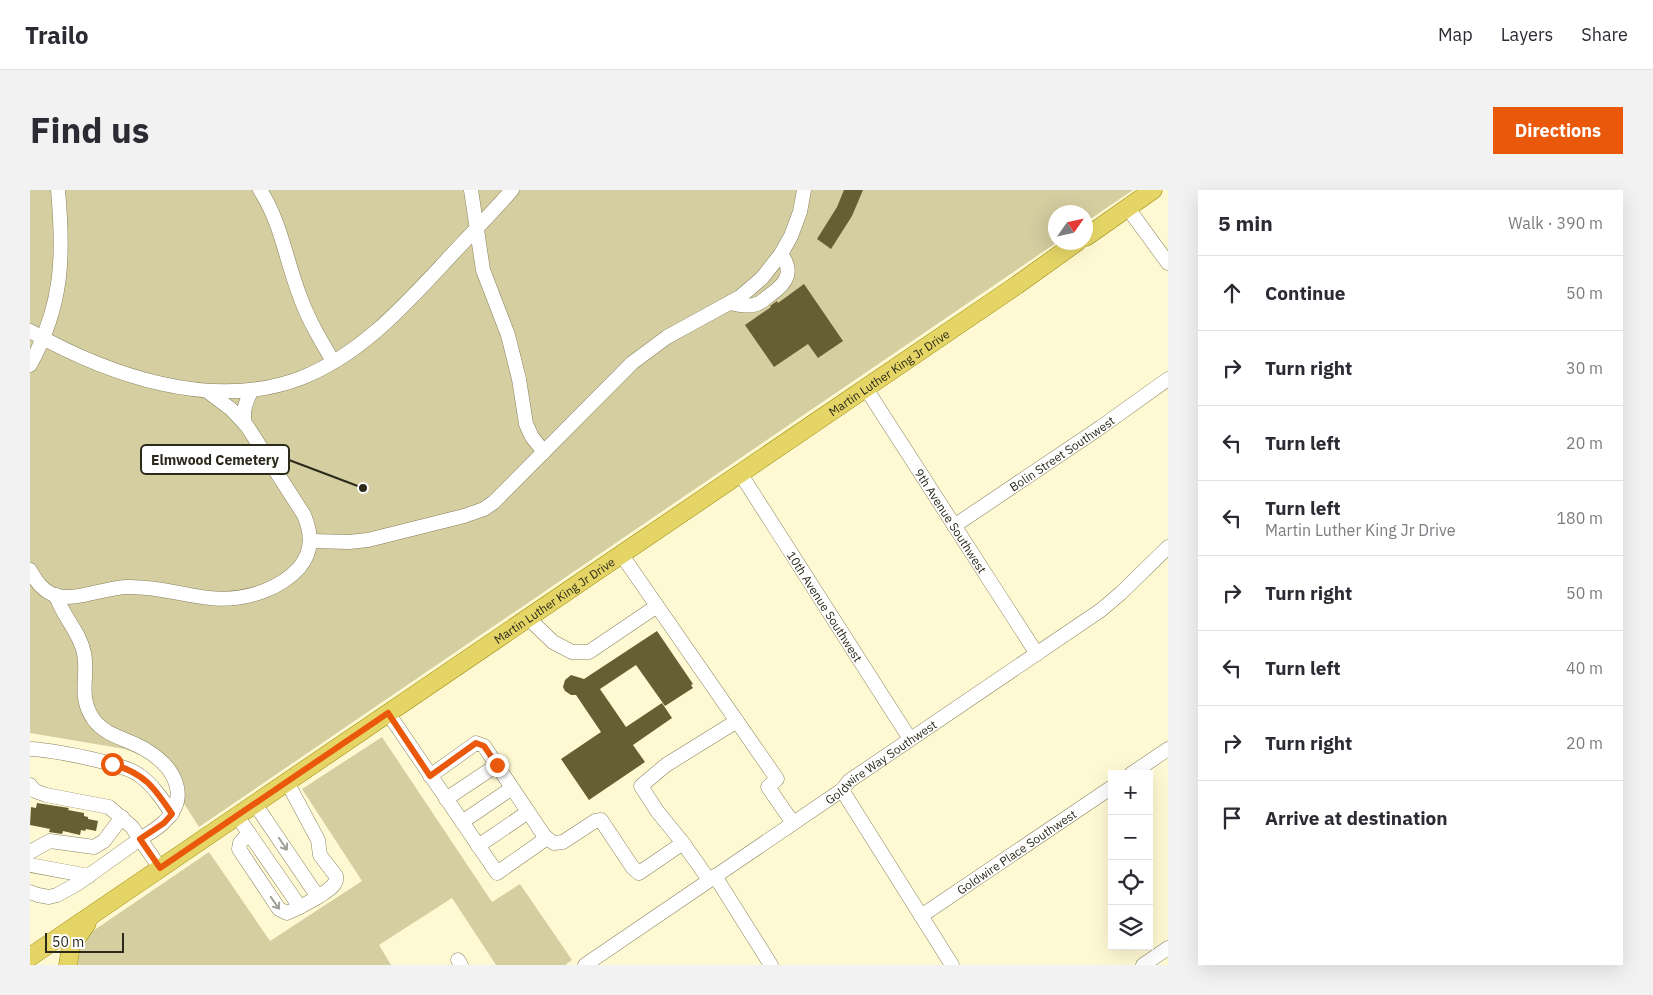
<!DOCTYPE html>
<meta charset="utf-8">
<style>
:root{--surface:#fff;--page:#f2f2f3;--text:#2b2b33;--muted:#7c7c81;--line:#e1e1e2;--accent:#ea580c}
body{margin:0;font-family:"IBM Plex Sans",sans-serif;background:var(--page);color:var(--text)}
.controls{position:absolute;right:15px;bottom:15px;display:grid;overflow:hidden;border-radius:0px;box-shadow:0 5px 20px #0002}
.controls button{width:45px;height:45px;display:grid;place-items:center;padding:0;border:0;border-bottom:1px solid var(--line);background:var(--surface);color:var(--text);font:25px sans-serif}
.compass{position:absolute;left:1018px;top:15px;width:45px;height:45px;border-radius:50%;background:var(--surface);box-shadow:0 5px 20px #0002;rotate:56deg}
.scale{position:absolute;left:15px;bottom:12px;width:79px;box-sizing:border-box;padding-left:5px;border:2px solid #2b291a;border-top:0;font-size:14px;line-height:18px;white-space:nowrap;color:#2b291a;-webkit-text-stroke:4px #fff;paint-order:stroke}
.stop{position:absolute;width:15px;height:15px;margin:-11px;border:4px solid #ea580c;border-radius:50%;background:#fff}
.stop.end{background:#ea580c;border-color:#fff;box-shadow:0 1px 5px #0008}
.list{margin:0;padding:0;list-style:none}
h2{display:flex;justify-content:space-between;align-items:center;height:65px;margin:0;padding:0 20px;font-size:21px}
h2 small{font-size:16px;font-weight:400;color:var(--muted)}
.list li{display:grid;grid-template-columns:32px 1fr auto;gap:15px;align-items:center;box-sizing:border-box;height:75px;padding:0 20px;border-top:1px solid var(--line)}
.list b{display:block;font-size:19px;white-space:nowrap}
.list p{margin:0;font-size:16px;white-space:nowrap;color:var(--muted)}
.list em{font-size:16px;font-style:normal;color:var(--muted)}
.icon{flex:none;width:28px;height:28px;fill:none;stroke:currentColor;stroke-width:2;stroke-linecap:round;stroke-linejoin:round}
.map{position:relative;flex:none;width:1138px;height:775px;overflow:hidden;border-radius:0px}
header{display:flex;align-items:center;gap:30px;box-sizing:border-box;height:70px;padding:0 25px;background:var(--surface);border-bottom:1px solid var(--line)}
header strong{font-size:24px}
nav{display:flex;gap:28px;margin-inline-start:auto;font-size:18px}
.intro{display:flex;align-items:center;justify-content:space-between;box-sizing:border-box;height:120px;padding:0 30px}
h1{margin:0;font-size:35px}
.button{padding:12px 22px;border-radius:0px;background:var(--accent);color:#fff;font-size:18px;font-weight:700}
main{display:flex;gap:30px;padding:0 30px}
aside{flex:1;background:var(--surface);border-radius:0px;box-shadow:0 5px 20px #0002}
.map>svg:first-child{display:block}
</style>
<header>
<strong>Trailo</strong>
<nav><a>Map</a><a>Layers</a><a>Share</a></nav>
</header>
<div class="intro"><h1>Find us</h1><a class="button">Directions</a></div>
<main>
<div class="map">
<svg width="1138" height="775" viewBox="0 0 1138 775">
<rect width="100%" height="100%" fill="#fff9d3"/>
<path fill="#d5cea1" d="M 0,0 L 1103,0 L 1056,32 L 1056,22 L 1026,22 L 1026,53 L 169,637 L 137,587 L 117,568 L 95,559 L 0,543 Z
M 352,547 L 462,712 L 490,694 L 542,770 L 535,775 L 466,775 L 422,708 L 349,755 L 361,775 L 48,775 L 50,760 L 57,745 L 179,662 L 240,751 L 332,691 L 272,599 Z"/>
<path fill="#665f33" d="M 814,0 L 833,0 L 822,26 L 801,59 L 787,49 L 807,17 Z
M 774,94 L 813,151 L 788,168 L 778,154 L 744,177 L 715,135 L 741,117 L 740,116 L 747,111 L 748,113 Z
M 627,441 L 663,494 L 661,495 L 663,498 L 635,516 L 606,475 L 570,499 L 596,537 L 632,513 L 642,528 L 603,555 L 615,572 L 559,610 L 531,569 L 571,542 L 546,505 L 541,505 L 535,501 L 533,497 L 535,490 L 541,485 L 554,489 Z
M 7,613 L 39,618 L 38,620 L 54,623 L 54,626 L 58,627 L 58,629 L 68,631 L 66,641 L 56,639 L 55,641 L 51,640 L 50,645 L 33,641 L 32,644 L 19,642 L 20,639 L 0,635 L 1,617 L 6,618 Z"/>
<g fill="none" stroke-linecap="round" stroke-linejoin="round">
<g stroke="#88825f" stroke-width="15">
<g id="minor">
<path d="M 230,0 C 252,34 256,72 271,109 C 279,131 291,151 303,171"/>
<path d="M 441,0 L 453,80 L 478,145 L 489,189 L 496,234 L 502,247 L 514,262"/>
<path d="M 1097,17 L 1138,73"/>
<path d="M 700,113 C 709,115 718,117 727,114 C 732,112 736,108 740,105 C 757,93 764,82 751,64"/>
<path d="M 0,141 C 78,185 183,222 271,188 C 330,165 373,117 415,72 C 437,48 460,25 482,0"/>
<path d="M 0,175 C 33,115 34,66 28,0"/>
<path id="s1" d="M 835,197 L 1007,464"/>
<path d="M 215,234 C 212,221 216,211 222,200"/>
<path id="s2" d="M 710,283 L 880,549"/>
<path id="s3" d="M 924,336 L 1071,237 L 1138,189"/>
<path d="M 281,351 L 319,352 L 338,350 L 434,326 L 454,319 L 464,312 L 602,173 L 637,147 L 710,107 L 732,88 L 751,64 L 761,46 L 770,22 L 774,0"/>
<path d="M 591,364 L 747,589 L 738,597 L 763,633"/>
<path d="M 0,380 C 6,391 13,402 27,406 C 45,411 77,397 98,397 C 149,396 181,421 234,401 C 247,396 259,389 269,378 C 283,361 282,344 274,325 L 217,236 L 201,219 L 177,201"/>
<path d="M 26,405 C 32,426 50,442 54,463 C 59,488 47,506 64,530 C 77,547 99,549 116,560 C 143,576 161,605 135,631 C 129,638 119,643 110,649 L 130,678"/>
<path d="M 498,428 L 523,452 L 542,462 L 559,462 L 627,416"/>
<path d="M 358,523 L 467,683 L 517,648"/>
<path d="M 0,559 C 22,560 93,573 109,585 C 123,595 133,610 142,624"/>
<path d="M 1101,584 L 1138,559"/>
<path d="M 400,586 L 446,553 L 454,556 L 515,647 L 524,653 L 533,652 L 565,631 L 571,630 L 603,678 L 609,683 L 653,653 L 679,690"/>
<path d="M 0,595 L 5,601 L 16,605 L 79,617 L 102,637 L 110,649 L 47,694 L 27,705 L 19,707 L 8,705 L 0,702"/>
<path d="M 812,600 L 922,775"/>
<path d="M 416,609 L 467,575"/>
<path d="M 225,614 L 288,707 C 295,702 308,696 306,686 L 290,665 L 288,650 L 257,592"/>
<path d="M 207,626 L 270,717 L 288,707"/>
<path d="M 432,632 L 482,598"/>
<path d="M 219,643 L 210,653 L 209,659 L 249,719 L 257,723 L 270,717"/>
<path d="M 653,653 L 627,621 L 611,596 L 636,575 L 707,531"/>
<path d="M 448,656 L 498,622"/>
<path d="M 0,662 L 20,651 L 64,657 L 74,651 L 92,627"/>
<path d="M 0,675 L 59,686"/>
<path d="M 685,686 L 741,775"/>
<path id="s4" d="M 891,726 L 1082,597"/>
<path d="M 428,770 L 431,775"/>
<path id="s5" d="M 555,775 L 812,600 L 819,591 L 1071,420 L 1091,403 L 1138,357"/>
<path d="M 1113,775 L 1138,758"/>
</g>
</g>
<g stroke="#988709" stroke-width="19">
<g id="major">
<path d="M 1056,47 L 1123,0"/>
<path id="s6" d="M 0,767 L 987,95 L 1047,52"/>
<path d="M 38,775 L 41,756 L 57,733"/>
</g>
</g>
<use href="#minor" stroke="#fff" stroke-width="14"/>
<use href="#major" stroke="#e4d566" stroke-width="18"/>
</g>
<defs><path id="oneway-shaft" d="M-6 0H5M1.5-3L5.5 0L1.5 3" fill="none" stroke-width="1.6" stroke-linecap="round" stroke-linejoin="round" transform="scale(1.25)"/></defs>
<g stroke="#a09f98">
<use href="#oneway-shaft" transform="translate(253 654) rotate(56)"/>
<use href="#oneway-shaft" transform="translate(245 713) rotate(55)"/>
</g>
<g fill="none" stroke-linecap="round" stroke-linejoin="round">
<path stroke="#ea580c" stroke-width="6" d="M 82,574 C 114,583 124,597 142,624 L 134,633 L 110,649 L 130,678 L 358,523 L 400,586 L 446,553 L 454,556 L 467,575"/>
</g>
<g text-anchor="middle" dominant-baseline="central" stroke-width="5" stroke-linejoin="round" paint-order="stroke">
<g font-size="12" fill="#2b291a" stroke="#fff">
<text stroke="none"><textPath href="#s6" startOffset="1039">Martin Luther King Jr Drive</textPath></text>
<text stroke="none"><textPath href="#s3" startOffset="130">Bolin Street Southwest</textPath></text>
<text stroke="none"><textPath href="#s1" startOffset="159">9th Avenue Southwest</textPath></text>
<text stroke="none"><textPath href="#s6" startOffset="634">Martin Luther King Jr Drive</textPath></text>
<text stroke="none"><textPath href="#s2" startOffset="158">10th Avenue Southwest</textPath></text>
<text stroke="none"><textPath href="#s5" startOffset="359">Goldwire Way Southwest</textPath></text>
<text stroke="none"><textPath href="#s4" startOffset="115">Goldwire Place Southwest</textPath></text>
</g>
</g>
<path fill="none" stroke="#2b291a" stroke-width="2" d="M333 298L259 270"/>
<circle fill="#2b291a" stroke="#fff" stroke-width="2" cx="333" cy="298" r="5"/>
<rect fill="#fff" stroke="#2b291a" stroke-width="2" x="111" y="255" width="148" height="29" rx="5"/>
<g font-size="14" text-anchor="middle" font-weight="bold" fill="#2b291a">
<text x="185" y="275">Elmwood Cemetery</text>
</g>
</svg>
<div class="controls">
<button>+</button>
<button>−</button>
<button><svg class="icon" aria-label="locate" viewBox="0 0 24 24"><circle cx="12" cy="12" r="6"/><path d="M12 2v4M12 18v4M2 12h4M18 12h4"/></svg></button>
<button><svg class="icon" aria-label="layers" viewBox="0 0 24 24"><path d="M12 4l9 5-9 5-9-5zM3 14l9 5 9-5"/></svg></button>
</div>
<svg class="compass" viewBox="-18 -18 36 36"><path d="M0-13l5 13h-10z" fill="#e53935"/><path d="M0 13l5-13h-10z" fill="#7c7c81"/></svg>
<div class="scale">50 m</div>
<div class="stop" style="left:82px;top:574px"></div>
<div class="stop end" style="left:467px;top:575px"></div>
</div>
<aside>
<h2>5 min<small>Walk · 390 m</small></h2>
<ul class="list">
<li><svg class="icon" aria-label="ahead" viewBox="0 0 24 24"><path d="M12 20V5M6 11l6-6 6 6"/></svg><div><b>Continue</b></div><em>50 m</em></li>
<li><svg class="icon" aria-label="right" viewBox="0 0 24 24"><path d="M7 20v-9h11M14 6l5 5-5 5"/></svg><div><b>Turn right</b></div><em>30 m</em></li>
<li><svg class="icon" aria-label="left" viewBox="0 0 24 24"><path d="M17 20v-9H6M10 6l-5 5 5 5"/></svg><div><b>Turn left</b></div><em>20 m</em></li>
<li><svg class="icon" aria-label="left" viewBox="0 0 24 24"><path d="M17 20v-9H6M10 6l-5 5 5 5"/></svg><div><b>Turn left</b><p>Martin Luther King Jr Drive</p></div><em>180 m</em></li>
<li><svg class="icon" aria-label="right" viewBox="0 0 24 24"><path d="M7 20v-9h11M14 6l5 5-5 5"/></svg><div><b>Turn right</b></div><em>50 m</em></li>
<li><svg class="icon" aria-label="left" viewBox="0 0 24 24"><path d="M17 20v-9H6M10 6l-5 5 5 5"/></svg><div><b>Turn left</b></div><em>40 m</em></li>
<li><svg class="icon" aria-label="right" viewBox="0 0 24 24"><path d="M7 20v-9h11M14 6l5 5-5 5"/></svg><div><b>Turn right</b></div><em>20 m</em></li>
<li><svg class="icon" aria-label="arrive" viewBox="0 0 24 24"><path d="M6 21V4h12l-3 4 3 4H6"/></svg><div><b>Arrive at destination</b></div></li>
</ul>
</aside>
</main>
